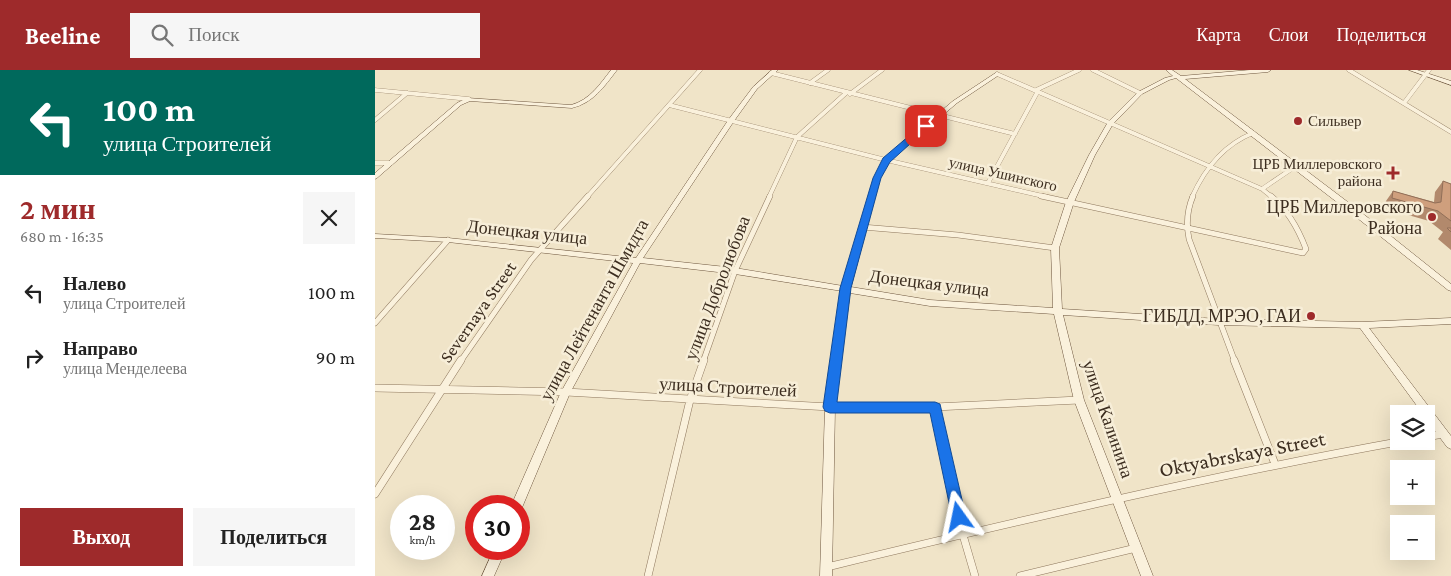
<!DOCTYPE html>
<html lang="ru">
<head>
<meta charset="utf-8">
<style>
  :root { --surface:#fff; --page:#f6f6f6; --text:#222; --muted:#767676; --accent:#9e2a2b }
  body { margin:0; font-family:"Crimson Pro",serif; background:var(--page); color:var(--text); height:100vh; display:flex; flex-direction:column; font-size:19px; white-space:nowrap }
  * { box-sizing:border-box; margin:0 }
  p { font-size:16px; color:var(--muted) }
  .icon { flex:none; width:28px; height:28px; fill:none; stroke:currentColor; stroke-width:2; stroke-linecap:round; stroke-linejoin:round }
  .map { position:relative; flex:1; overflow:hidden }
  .drawer { display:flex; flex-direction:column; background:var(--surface); width:375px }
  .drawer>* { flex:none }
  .banner { background:#00695c; color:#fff; overflow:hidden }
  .fabs { position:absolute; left:1015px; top:335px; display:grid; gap:10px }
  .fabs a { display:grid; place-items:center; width:45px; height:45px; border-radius:0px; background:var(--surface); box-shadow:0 5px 20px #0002; font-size:25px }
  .speed { position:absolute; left:15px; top:425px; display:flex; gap:10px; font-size:25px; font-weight:700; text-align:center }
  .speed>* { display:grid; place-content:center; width:65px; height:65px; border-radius:50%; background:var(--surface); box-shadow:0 5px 20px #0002; line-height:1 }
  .speed small { font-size:12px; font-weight:400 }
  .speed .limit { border:8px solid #d22; background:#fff; color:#111 }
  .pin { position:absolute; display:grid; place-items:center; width:42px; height:42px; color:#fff; margin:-21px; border-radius:10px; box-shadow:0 2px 8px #0006 }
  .me { position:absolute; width:55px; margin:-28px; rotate:348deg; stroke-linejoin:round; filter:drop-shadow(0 0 4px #0008) }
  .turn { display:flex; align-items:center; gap:18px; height:105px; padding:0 20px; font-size:22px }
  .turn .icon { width:65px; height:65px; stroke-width:2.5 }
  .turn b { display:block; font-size:35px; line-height:42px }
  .round { display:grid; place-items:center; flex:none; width:52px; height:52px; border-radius:0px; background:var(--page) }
  .head { display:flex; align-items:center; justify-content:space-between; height:85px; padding:0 20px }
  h1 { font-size:30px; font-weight:600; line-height:38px; color:var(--accent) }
  .primary-button { display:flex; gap:10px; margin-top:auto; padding:10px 20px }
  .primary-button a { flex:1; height:58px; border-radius:0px; background:var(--accent); color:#fff; font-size:20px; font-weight:600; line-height:58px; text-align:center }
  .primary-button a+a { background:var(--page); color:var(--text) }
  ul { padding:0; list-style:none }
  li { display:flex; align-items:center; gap:15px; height:65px; padding:0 20px }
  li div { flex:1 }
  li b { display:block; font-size:19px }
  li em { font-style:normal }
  header { display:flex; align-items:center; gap:30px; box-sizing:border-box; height:70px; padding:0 25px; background:var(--accent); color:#fff }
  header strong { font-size:24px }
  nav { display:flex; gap:28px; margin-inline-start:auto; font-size:18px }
  .search { width:350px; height:45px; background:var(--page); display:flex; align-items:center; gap:12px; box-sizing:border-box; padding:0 18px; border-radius:0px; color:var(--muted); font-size:19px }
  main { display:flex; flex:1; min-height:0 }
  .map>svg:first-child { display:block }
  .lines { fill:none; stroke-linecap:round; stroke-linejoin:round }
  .street-far2-casing { stroke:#8d765c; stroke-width:4.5 }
  .street-far1-casing { stroke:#8d765c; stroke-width:6 }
  .street-casing { stroke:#8d765c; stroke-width:8 }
  .secondary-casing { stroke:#6f573f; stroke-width:1 }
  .street-far2 { stroke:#faf1dc; stroke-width:4 }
  .street-far1 { stroke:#faf1dc; stroke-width:5 }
  .street { stroke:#faf1dc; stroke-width:7 }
  .secondary { fill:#faf1dc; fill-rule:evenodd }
  .wall { fill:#b2896c }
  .building { fill:#cf9f7d; stroke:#916f58 }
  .route { fill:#1a73e8; stroke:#114b97 }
  .poi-dot { fill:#9e2a2b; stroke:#f7eed8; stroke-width:2 }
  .labels { text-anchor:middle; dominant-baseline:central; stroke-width:5; stroke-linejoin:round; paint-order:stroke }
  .far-poi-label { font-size:15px; fill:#3d2e20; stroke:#f7eed8; text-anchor:start }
  .far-street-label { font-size:15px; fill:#3d2e20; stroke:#f7eed8 }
  .poi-label { font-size:18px; fill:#3d2e20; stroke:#f7eed8; text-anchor:end }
  .street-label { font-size:18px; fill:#3d2e20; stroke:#f7eed8 }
  .near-street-label { font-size:21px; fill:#3d2e20; stroke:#f7eed8 }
</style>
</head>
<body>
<header>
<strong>Beeline</strong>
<div class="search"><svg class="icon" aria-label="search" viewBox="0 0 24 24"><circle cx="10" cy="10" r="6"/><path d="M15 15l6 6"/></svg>Поиск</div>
<nav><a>Карта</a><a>Слои</a><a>Поделиться</a></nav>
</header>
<main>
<section class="drawer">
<div class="banner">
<div class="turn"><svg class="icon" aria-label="left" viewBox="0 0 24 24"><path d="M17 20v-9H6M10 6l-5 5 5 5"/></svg><div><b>100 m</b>улица Строителей</div></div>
</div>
<div class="head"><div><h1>2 мин</h1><p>680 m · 16:35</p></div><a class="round"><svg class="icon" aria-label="close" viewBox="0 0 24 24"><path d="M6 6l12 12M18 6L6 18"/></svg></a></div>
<ul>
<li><svg class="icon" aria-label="left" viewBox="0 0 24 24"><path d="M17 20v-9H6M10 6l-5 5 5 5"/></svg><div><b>Налево</b><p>улица Строителей</p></div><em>100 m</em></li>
<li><svg class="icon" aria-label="right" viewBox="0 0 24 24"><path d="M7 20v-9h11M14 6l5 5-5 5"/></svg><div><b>Направо</b><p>улица Менделеева</p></div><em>90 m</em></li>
</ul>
<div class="primary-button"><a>Выход</a><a>Поделиться</a></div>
</section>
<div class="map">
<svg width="1076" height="506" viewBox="0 0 1076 506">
  <rect width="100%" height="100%" fill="#f0e4c8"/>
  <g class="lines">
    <!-- street-far2 casing -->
    <g class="street-far2-casing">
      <path id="street-far2" d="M718 0 765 23
        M974 0 1076 62
        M396 3 640 64
        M622 4 887 119 897 127
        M435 13 453 0
        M0 20 94 29
        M661 20 704 0
        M475 24 507 0
        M1029 33 1054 0
        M294 35 511 90 672 127
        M0 50 32 23
        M0 93H16
        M613 113 663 21
        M887 119 921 96
        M212 127 325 0
        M394 127 422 67 471 23
        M817 127C830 98 848 75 878 63"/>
    </g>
    <!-- street-far1 casing -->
    <g class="street-far1-casing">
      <path id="street-far1" d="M666 126 928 183 931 179C923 158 913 140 896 126
        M818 126C812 140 811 154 814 169L860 292
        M487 157 583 165 680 178
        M0 253 73 170
        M85 292 156 190 213 126
        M328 292 360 201 395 126"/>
    </g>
    <!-- street casing -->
    <g class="street-casing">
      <path id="street" d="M859 290 900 394
        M0 318 191 322 455 337H560L704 330
        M560 337 588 465 600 506
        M1051 367 1068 364
        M0 424 86 290
        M452 497C643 451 834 406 1028 371
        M273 506 315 330 329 290
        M645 506 761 478"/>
    </g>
    <!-- secondary casing -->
    <g class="secondary-casing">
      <path id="secondary" d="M236 0H242C229 17 218 33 197 38L95 31 86 35 2 108 0 109V103L82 33 92 28 196 35C215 30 225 14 236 0Z
        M397 0H403L382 19 359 51 268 188 360 198 468 216 499 108 509 89 578 31 622 2 624 3V5L582 33 514 91 505 108 476 217 555 230 678 238 676 178 691 132 714 85 733 52 763 22 790 8 798 6 791 0H797L806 6 875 0H896L893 2 810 9 982 139 1076 214V221L1073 220 976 143 801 8 794 10 767 24 738 54 720 85 699 132 684 178 687 239 844 249 987 252 1076 248V254L994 258 1076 366V379L1072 377 1051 349V344H1048L985 258 844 255 688 245 709 330 778 506H766L699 330 679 244 555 236 475 223 460 337 457 506H445L450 337 467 221 360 204 265 193 195 323 146 440 144 441V436H136L186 322 258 193 73 172 0 168V164L73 168 261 188 354 49 378 17Z
        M1034 0H1042L1076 11V15Z
        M119 479H131L119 506H107Z"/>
    </g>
    <!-- street-far2 -->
    <use href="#street-far2" class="street-far2"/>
    <!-- street-far1 -->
    <use href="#street-far1" class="street-far1"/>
    <!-- street -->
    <use href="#street" class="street"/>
    <!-- secondary -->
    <use href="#secondary" class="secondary"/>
  </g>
  <!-- wall -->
  <path class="wall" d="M1068 111 1076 114V180L1063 169 1068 162 1054 151 1009 138 1011 131 1018 121 1059 132 1060 122Z"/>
  <!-- building -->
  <path class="building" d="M1068 111 1076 114V151L1063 141 1017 128 1018 121 1060 133 1066 132Z
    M1072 158H1076V162Z"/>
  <!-- route -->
  <path class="route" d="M548 54 555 56 515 92 506 108 476 218 462 332H560L565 334 591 447 589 452 584 454 579 452 577 447 555 343H455L450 341 448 337 465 218 498 108 508 88Z"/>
  <!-- markers -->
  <g class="poi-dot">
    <circle cx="923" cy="51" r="5"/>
    <path d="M1015.5 95.5h5v5h5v5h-5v5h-5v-5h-5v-5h5z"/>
    <circle cx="1057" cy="147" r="5"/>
    <circle cx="936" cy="246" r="5"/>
  </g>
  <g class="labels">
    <!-- far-poi labels -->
    <g class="far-poi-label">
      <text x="933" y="51">Сильвер</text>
      <text x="1007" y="94" text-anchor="end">ЦРБ Миллеровского<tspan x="1007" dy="17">района</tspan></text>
    </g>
    <!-- far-street labels -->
    <g class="far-street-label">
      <text transform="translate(628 104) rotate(13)">улица Ушинского</text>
    </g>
    <!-- poi labels -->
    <g class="poi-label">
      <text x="1047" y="137">ЦРБ Миллеровского<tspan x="1047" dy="21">Района</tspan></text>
      <text x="926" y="246">ГИБДД, МРЭО, ГАИ</text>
    </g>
    <!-- street labels -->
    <g class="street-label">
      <text transform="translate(152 162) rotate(6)">Донецкая улица</text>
      <text transform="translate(554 213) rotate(7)">Донецкая улица</text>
      <text transform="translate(342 218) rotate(-69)">улица Добролюбова</text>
      <text transform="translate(219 240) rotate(-61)">улица Лейтенанта Шмидта</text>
      <text transform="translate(103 242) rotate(-55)">Severnaya Street</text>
      <text transform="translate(353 317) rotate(3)">улица Строителей</text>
      <text transform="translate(733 349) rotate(71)">улица Калинина</text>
    </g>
    <!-- near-street labels -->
    <g class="near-street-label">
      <text transform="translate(867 384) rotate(-11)">Oktyabrskaya Street</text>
    </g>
  </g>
</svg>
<div class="fabs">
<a><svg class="icon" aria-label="layers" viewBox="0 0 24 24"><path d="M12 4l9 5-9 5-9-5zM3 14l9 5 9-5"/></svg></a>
<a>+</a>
<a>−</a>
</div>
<div class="speed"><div>28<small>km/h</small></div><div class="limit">30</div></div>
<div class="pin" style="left:551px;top:56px;background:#d93025"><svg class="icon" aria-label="arrive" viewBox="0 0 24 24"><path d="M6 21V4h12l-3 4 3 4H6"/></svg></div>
<svg class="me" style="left:584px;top:447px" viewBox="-20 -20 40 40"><path d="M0-17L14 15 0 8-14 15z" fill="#1a73e8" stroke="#fff" stroke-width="4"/></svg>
</div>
</main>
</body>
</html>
